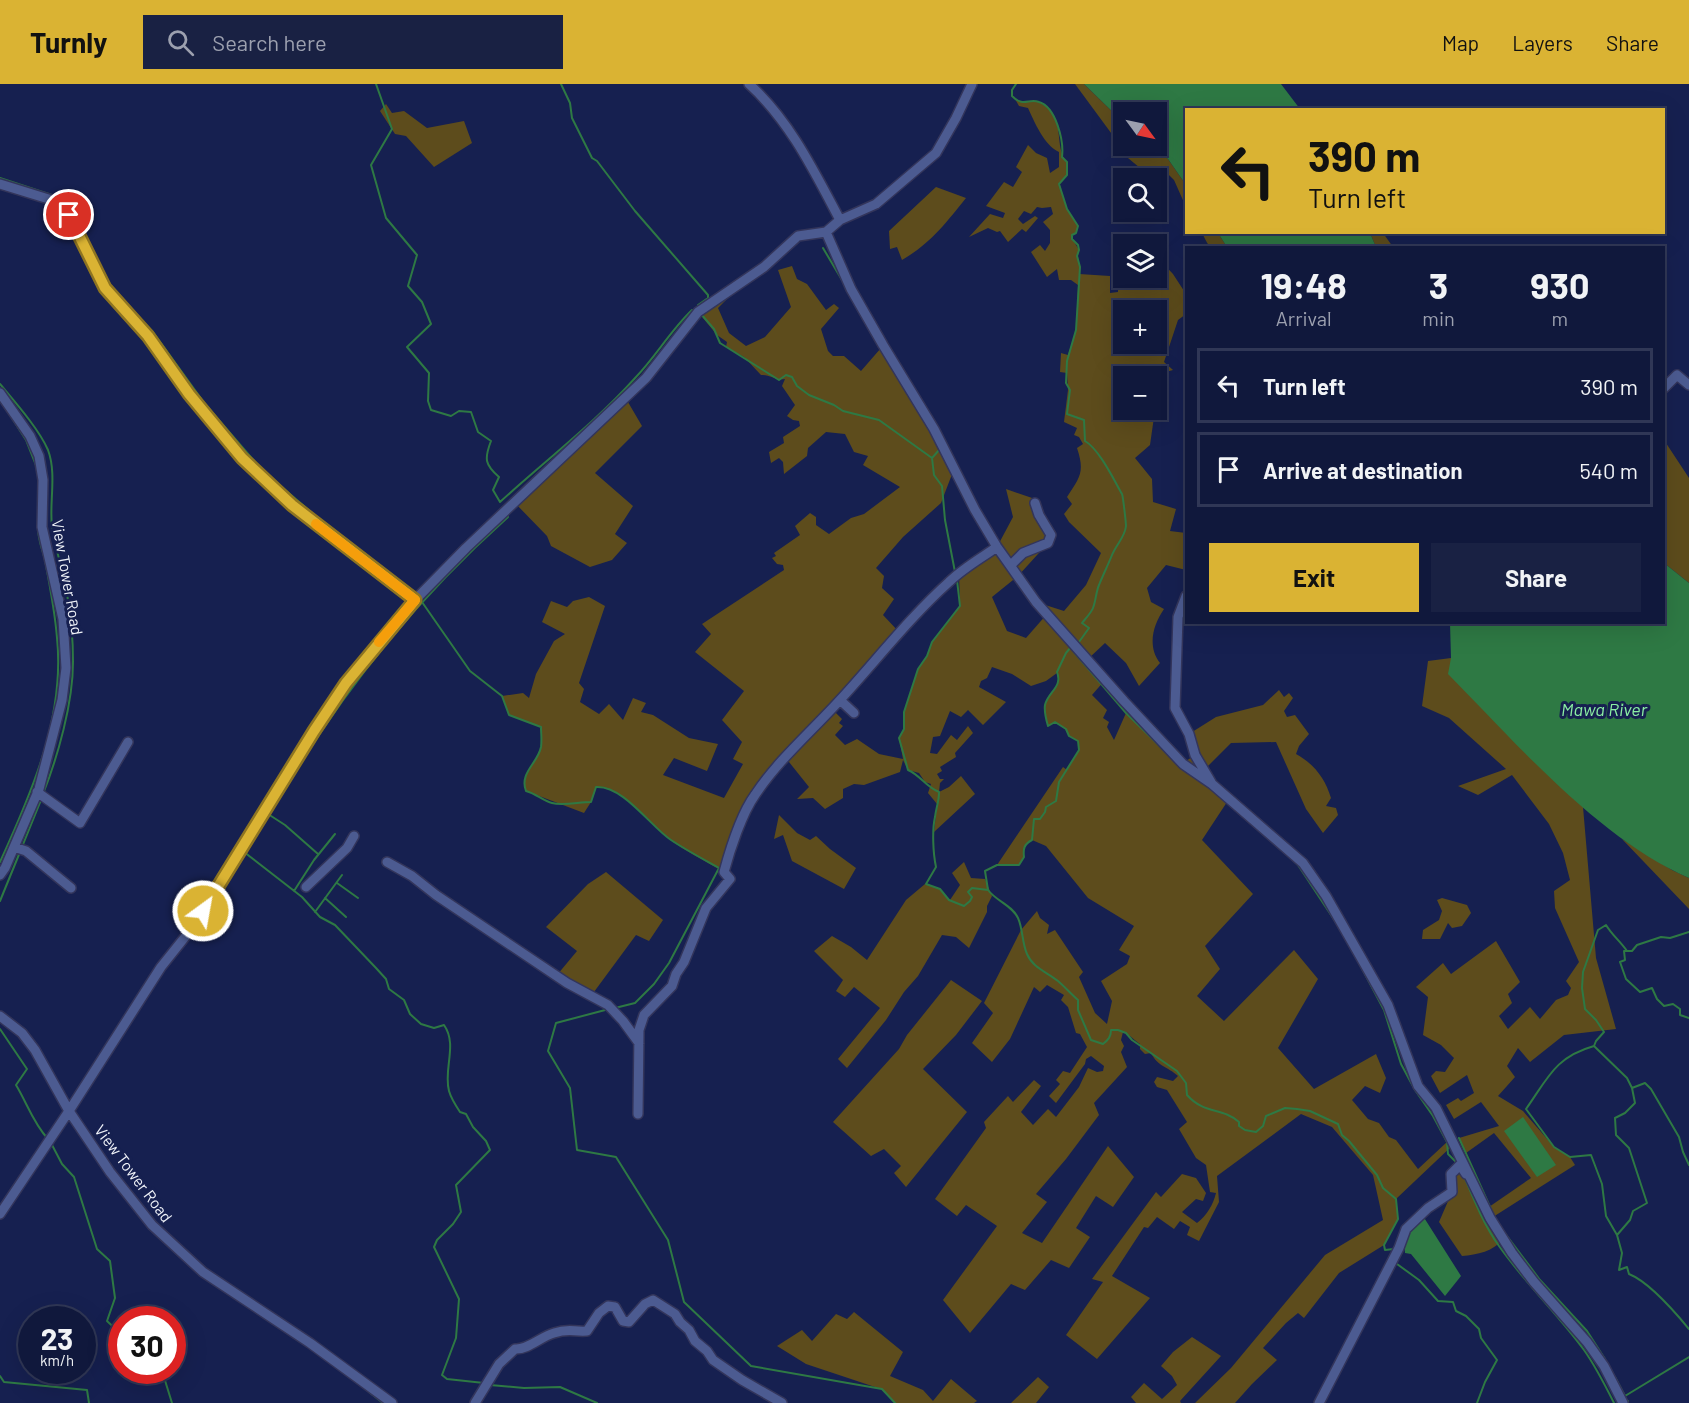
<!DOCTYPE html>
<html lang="en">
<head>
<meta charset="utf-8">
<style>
  :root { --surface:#10183c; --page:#192143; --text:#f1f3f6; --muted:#9ca0af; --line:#303756; --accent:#dab333 }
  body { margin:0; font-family:Barlow,sans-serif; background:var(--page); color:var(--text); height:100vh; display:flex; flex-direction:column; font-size:22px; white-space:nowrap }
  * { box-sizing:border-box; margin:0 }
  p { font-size:20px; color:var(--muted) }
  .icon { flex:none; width:33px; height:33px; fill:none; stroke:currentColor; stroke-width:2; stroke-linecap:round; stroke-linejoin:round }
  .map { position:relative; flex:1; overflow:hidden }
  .panel { position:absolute; left:1185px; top:162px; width:480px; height:378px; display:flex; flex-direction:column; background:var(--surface); border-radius:0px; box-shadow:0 6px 24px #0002,0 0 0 2px var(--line) }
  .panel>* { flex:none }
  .banner { position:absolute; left:1185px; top:24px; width:480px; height:126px; border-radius:0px; box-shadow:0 6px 24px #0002,0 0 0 2px var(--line); background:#dab333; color:#111; overflow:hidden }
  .needle { width:39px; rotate:123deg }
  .controls { position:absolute; left:1113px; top:18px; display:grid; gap:12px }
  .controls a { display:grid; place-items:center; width:54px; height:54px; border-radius:0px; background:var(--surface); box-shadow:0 6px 24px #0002,0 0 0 2px var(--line); font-size:30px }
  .speed { position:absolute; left:18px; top:1222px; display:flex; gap:12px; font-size:30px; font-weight:700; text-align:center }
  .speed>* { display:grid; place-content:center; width:78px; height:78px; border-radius:50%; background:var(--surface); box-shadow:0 6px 24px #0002,0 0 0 2px var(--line); line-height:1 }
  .speed small { font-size:15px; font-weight:400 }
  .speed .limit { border:9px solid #d22; background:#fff; color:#111 }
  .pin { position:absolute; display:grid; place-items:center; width:51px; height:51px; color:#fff; margin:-26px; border:3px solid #fff; border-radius:50%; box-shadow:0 2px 6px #0007 }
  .me { position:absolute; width:66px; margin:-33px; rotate:32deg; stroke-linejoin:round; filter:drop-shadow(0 0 4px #0008) }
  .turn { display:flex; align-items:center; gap:21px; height:126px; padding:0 24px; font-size:27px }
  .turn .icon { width:78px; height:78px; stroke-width:2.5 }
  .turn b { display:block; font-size:42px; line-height:51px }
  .eta { display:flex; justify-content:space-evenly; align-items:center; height:102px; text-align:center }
  .eta b { font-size:36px; font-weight:700; line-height:42px }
  .action { display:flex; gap:12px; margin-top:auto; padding:12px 24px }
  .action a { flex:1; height:69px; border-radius:0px; background:var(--accent); color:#111; font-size:24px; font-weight:700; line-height:69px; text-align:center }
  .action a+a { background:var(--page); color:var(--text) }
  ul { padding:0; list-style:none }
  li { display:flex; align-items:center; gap:18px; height:75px; margin:0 12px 9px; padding:0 12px; border:3px solid var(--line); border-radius:0px }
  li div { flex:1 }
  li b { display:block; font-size:22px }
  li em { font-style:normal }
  header { display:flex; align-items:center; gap:36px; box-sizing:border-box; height:84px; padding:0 30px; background:var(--accent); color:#111 }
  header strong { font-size:28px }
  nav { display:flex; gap:33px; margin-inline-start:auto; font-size:21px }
  .search { width:420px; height:54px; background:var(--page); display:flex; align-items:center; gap:15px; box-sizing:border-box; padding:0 21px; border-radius:0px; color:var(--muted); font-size:22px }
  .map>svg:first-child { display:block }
  .green { fill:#5d4c1c; fill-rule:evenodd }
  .water { fill:#2e7944 }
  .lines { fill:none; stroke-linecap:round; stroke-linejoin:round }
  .stream { stroke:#2e7944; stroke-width:2 }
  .minor-casing { stroke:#33355b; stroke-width:12 }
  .minor { stroke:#4c5b91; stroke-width:9 }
  .route-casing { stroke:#8e7421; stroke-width:15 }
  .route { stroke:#dab333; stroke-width:10 }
  .slow { stroke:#f59e0b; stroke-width:10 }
  .labels { text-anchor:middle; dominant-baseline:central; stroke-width:6; stroke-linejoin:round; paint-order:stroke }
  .street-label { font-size:16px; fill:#f0f3f9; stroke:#162050 }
  .water-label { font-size:18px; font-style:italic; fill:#8befa3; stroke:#162050 }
</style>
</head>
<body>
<header>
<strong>Turnly</strong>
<div class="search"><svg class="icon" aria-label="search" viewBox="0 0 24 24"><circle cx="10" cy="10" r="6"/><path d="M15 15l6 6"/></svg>Search here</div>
<nav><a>Map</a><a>Layers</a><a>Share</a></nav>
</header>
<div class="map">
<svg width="1689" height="1319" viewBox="0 0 1689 1319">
  <rect width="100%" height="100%" fill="#162050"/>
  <!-- green -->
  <path class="green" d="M1075 0H1084L1123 38V53L1121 51 1114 53Z
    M1015 15C1026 21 1033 14 1042 20 1067 34 1053 63 1067 78V91L1059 100 1067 125 1078 142 1076 149 1072 151V154L1079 166C1076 174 1081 181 1079 190L1110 192V209L1118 208 1119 168H1123L1124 194H1156L1157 173 1173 190 1186 210V230L1178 236 1164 278 1173 286 1151 292H1124V326H1155L1150 361 1135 374 1152 395 1153 418 1176 425 1170 447 1186 449V486L1166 481 1147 504 1151 518 1164 525C1153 541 1147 562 1160 579L1139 602 1126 579 1105 559 1088 575 1105 596 1092 611 1107 626 1103 634 1109 638 1107 643 1114 656 1126 629 1124 617 1183 679 1195 671 1189 650 1216 633 1263 621 1279 606 1284 613 1289 609 1293 614 1284 627 1287 633 1295 631 1309 650 1299 662 1296 670C1314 680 1325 694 1331 714L1326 722 1336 724 1338 731 1323 749 1306 725 1276 658 1231 659 1208 682 1217 704 1229 715 1202 756 1253 810 1205 862 1220 885 1197 912 1224 937 1294 866 1318 895 1278 964 1314 1005 1376 970 1386 994 1380 1009 1365 1002 1352 1016 1368 1035 1379 1039 1389 1053 1396 1056 1418 1085 1447 1058 1454 1060 1396 1115 1398 1135 1384 1161 1339 1189 1304 1234 1298 1229 1286 1239 1263 1264 1277 1276 1252 1300 1235 1319H1195L1231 1284 1325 1171 1383 1136 1373 1091 1332 1043 1301 1030 1217 1092 1219 1118 1199 1157 1187 1151 1190 1143 1180 1137 1174 1145 1157 1133 1148 1144 1144 1143 1112 1192 1150 1214 1097 1275 1066 1251 1103 1198 1092 1195 1156 1108 1161 1113 1182 1090 1196 1094 1206 1109 1203 1117 1196 1115 1182 1128 1197 1139C1207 1131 1213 1121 1216 1109L1210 1108 1206 1081 1196 1074 1179 1045 1187 1038 1167 1006 1157 1003 1154 998 1157 993 1173 997 1178 992C1167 982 1158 983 1151 969L1145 970 1140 965V960C1134 956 1129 950 1123 948L1121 956 1124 962 1121 968 1127 983 1094 1019 1099 1031 1066 1075 1036 1110 1047 1118 1022 1149 1042 1159 1108 1062 1134 1093 1113 1123 1096 1112 1076 1144 1090 1153 1069 1184 1051 1176 1025 1206 1011 1200 970 1249 943 1216 997 1142 966 1121 957 1132 935 1115 986 1044 984 1038 1008 1012 1013 1018 1034 996 1041 1002 1021 1028 1033 1041 1048 1025 1056 1033 1079 1003 1088 984 1097 988 1103 987 1104 982 1091 972 1086 975 1085 980 1056 1019 1049 1012 1060 1000 1056 996 1063 987 1070 989 1087 963 1080 950 1076 949 1068 923 1061 916 1064 911 1047 901 1040 908 1034 903 1010 955 992 978 972 959 993 929 984 919 1021 846 1037 827 1040 834 1049 841 1047 850 1055 846 1083 888 1079 893 1095 929 1107 940 1112 917 1101 897 1127 880 1130 872 1119 866 1134 842 1088 814 1046 762 1032 756C1024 760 1023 765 1024 773L1019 781H997L1063 683 1067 686 1079 666 1078 657 1069 652 1065 645 1055 638 1048 642C1046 635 1044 628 1045 621 1048 608 1062 604 1057 589L1046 597 1031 602 1012 590 992 583 987 594 981 597 979 603 1006 618 983 641 968 626 961 633 950 627 940 652 933 653 930 669 937 670 951 651 957 656 968 642 973 649 955 669 956 673 940 683 942 687 937 690 940 695H944L940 699 939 708 949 703 961 692 975 710 934 748 937 720 928 709 931 700 925 698 919 689 908 686 903 676 900 688 864 701 854 700 843 705V714L825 725 813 714 797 715 809 703 785 673 755 711 724 788C706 777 684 767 668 754 650 740 620 701 596 703L591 718 584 729 526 707C519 689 538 679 541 662 542 656 541 649 541 643L509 631 502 612 523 609 529 614 536 590 554 557 565 550 542 538 551 517 567 523 573 517 589 513 605 522 579 599 584 605 580 618 599 630 609 620 623 636 633 614 646 619 641 628 653 631 689 654 718 660 707 687 674 674 663 691 724 714 743 680 733 675 742 658 722 636 744 607 695 568 711 550 702 540 784 486 783 481 777 480 772 474 776 472 774 469 800 451 795 442 810 429 816 433V441L829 450 851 434 864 430 900 403 863 381 868 372 854 368 845 350 826 348 808 364 807 372 784 390 783 378 779 374 771 379 769 368 784 359 783 353 800 342 799 337 793 336 787 332 795 321 782 302 785 295C776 297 770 290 761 291L744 273 726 263 727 258 717 251 698 228 746 196 718 224 729 249 746 262 765 253 791 223 778 186 792 182 797 195 807 200 826 226 834 220 839 224 821 245 828 267 833 272H844L861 287 881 264 954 385 941 419 903 453 876 484 884 492 882 504 894 515 883 531 900 549 832 625 842 635 839 639 843 642 835 651 845 661 857 655 879 670 903 675 899 654 904 645V628L918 585 927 572 932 558 960 522 959 490 997 463 1013 433 1006 405 1038 416 1048 459 1018 492 992 513 1007 547 1026 554 1047 530 1036 518 1064 527 1086 501 1101 469 1069 438 1064 430 1072 420 1067 413C1080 393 1085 388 1077 364L1083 360 1079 353 1074 351 1077 344 1064 338 1068 306 1067 289 1060 288 1061 269 1068 271 1076 246 1078 201 1071 196H1059L1057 185 1047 193 1031 168 1040 161 1045 167 1050 159V146L1043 138 1053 130 1051 123 1042 124 1037 123 1031 130 1024 127 1018 135 1023 140 1035 132 1038 134 1026 148 1022 145 1008 158 1000 147 997 148 988 144 969 153 990 130 1003 134 1005 129 986 122 1004 98 1013 103 1022 88 1016 83 1028 61 1036 69 1047 74 1050 89 1059 83V68C1044 61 1035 39 1028 24L1019 22ZM1124 226H1156V260H1124Z
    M386 20 392 29 404 27 427 44 464 37 472 59 434 83 406 52 395 50 380 27Z
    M1134 62H1152L1168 75 1186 101V123L1174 96 1168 90 1157 99 1156 94H1152L1128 74 1135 63Z
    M936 103 966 114C945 140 931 159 902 176L897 163 890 165 889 147Z
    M1202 149H1218L1227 163C1207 164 1210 164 1202 149Z
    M1370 149H1383L1393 163H1376Z
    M625 313 642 342 595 389 633 422 615 450 627 459 612 476 590 483 551 462 547 452 514 418Z
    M1664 356 1689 394V499L1664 479Z
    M1451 574 1512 654 1583 723 1596 874 1616 945 1564 951 1530 978 1518 964 1507 982 1515 993 1498 1012 1523 1027 1554 1063 1570 1073 1575 1081 1493 1133 1503 1155C1494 1167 1477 1171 1462 1172L1439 1138 1452 1108 1451 1090 1460 1081 1486 1125 1531 1094 1494 1049 1466 1069 1459 1054 1499 1042 1481 1018 1454 1035 1446 1021 1458 1014 1461 1017 1474 1009 1467 991 1440 1009 1431 992 1436 987 1445 988 1454 974 1441 961 1423 951 1428 913 1416 903 1443 879 1451 890 1496 857 1520 898 1508 910 1512 919 1499 932 1508 945 1530 923 1540 935 1556 916 1568 911 1571 904 1566 897 1579 878 1555 824 1554 807 1570 796 1563 769 1549 740 1512 691 1478 711 1458 702 1506 685 1449 634 1422 622 1428 577Z
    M779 731 797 749 810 756 816 752 830 765 856 784 844 805 792 777 783 751 774 755Z
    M1622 755 1672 786 1689 794V825Z
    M964 778 971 794 985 795 992 812 987 822V828L969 864 956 853 942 851 918 892 904 908 886 936 847 984 838 975 880 924 854 903 845 913 836 907 843 896 814 867 832 852 851 863 867 876 906 816 925 800 940 805 950 816 960 801 952 789Z
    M606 788 663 836 649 857 636 851 591 912 557 891 577 867 546 843 588 800Z
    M1442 814 1467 821 1471 829 1462 842 1452 844 1448 839 1440 855H1422L1423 846 1439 836 1442 827 1437 816Z
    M951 896 982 917 956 951 923 985 967 1028 906 1103 894 1089 901 1082 884 1065 871 1072 833 1038 899 965 907 951Z
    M854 1228 903 1268 890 1292 923 1306 933 1317 951 1295 977 1317 974 1319H895L881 1305 806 1280 777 1262 802 1246 812 1257 836 1230 847 1235Z
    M1192 1253 1221 1272 1180 1317 1181 1319H1136L1131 1313 1144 1299 1162 1315 1177 1301 1172 1292 1161 1282 1173 1268Z
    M1038 1293 1049 1303 1036 1319H1011Z"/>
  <!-- water -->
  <path class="water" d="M1084 0H1281L1300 25 1186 26V101L1168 75 1152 62H1156V28H1124L1123 38Z
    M1218 149H1370L1376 163H1227Z
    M1664 479 1689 499V794C1599 755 1517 660 1448 590L1451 574 1450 539 1664 538Z
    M1523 1033 1556 1081 1537 1093 1504 1047Z
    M1423 1132 1461 1192 1445 1212 1411 1170 1405 1169 1404 1155Z"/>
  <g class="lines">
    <!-- stream -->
    <path class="stream" d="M376 0 392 45 371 81 386 134 417 171 408 202 422 218 431 240 407 263 429 289 428 317 431 326 451 332 459 327 471 328 478 348 491 357C484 375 485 381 499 393L493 406 500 418C545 377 595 339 636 293 656 272 671 246 692 226H695
      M561 0 570 19 572 34 592 74 597 77 635 127 708 211V214L698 221
      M1016 0 1012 6V12C1024 24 1028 14 1039 18 1056 23 1064 57 1062 73L1067 78V91L1059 100 1067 125 1078 142 1076 149 1072 151V155L1078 161 1079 166 1077 172 1080 183 1076 246 1067 277 1066 299 1070 306 1067 330 1084 336 1085 357C1099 365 1114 396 1122 410 1123 412 1126 439 1126 442 1125 453 1116 461 1112 471 1108 481 1103 491 1099 501 1096 508 1096 516 1093 524 1091 529 1086 534 1082 539L1089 544 1079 558
      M0 94 61 114 68 124
      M61 129 106 210
      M75 133 94 170
      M823 164 842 196
      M134 229 153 248 205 320 263 387 345 457
      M701 230 714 245 720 259 779 296 786 291 792 293 797 302 809 311 834 321 843 327 879 336 932 374 934 391 942 402 945 436 955 488
      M143 253 178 302
      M0 300C15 318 39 345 48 366 57 390 49 419 52 443 55 466 64 487 67 510 71 532 73 555 73 578 73 619 58 672 43 710
      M189 316 245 385 317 448 406 516
      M10 331 26 356 37 384
      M932 374 940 365
      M957 496 960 522 932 558 927 572 918 585 904 628V645L899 654 908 686C920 691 926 703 939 708 939 718 936 724 935 733 932 746 933 769 936 783L926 800 940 805 949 816 964 822 970 817 972 813 968 808 972 804 988 806C996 817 1012 821 1018 834 1023 845 1022 859 1027 870 1033 884 1047 888 1058 897 1065 903 1071 910 1078 916V926L1091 956 1103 960C1108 956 1111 953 1111 946H1118L1126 949 1132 956 1177 987 1186 999 1187 1011C1205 1031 1222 1023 1239 1038V1042L1245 1046 1256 1048 1263 1042 1266 1032 1285 1024 1297 1025 1310 1027 1338 1040 1342 1051 1349 1057 1377 1091 1383 1104 1396 1115 1398 1135 1384 1161 1385 1166 1394 1165
      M422 518 470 587 502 612 509 631 541 643C541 649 542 656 541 663 538 679 519 689 526 707 537 710 543 717 552 719 563 722 579 718 591 718L596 703C623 701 651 743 671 756 686 766 703 775 719 784L669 879 654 900 635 919 615 924
      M1074 568 1126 629 1172 674
      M289 698C350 597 420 512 508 433L507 431
      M272 724 285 704
      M268 730 285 741 318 770
      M22 763 41 716
      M245 767 244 768 302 813 320 833 335 841 376 884 386 895 389 905 404 916 410 930 421 940 434 944 444 941C458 961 443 985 449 1007 451 1014 456 1022 460 1028L466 1030 473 1043 486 1057 490 1066 456 1101 461 1128 453 1140 437 1156 434 1163 459 1215 456 1254 442 1291 447 1295 484 1299
      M1293 776 1298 781 1337 840
      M0 778C32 708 65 633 57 554 55 528 50 502 45 476 42 464 37 453 38 441
      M337 799 358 814
      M988 806 985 787 997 781H1019L1024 773C1023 765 1024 760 1032 756L1034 735H1040L1045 728 1046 723 1056 717 1059 698 1079 666 1078 657 1069 652 1066 645 1055 638 1048 642C1046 635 1044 627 1045 621 1048 608 1063 603 1057 588L1066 569 1071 563
      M294 807 314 776 335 750
      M325 814 346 833
      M0 817 20 768
      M315 828 342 791
      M1689 848 1670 854 1661 853 1637 861 1632 867H1627C1620 857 1612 851 1606 841L1598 846 1583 888 1582 904 1585 925 1596 936 1604 948 1596 957 1594 962 1627 994 1632 1004 1635 1019 1625 1029 1615 1034 1616 1051 1629 1064 1647 1119 1633 1127 1630 1136 1617 1151 1622 1169 1619 1186 1627 1183 1629 1190C1649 1198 1675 1228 1689 1245
      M1627 867H1624L1625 876 1620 878 1626 895 1640 908 1652 904 1657 915 1664 922 1673 920 1680 925V931L1689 934
      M1358 877 1384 926 1401 980 1415 1006 1433 1032 1447 1058 1448 1070 1457 1079
      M609 925 556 939 548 967 570 1004 577 1066 616 1073 668 1156 684 1218 751 1282 882 1305 895 1319
      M0 945 27 985 16 1001C27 1019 33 1039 48 1055
      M1594 962C1555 973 1548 994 1526 1025L1554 1063 1570 1073 1591 1071 1602 1100 1606 1132 1617 1151
      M1632 1004 1645 999 1651 1005 1679 1053 1683 1068 1689 1081
      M1459 1054 1491 1125
      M51 1059 62 1080 74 1093 97 1165 110 1177 115 1214 107 1237 122 1251
      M1464 1092C1474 1116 1484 1141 1499 1162 1525 1199 1558 1230 1584 1266 1596 1283 1605 1301 1614 1319
      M1504 1148 1540 1196 1587 1247 1605 1275
      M1397 1180 1419 1196 1438 1217 1453 1218 1456 1227 1466 1232 1479 1245 1481 1254 1497 1276 1485 1298 1477 1319
      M160 1287 163 1290 172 1319
      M0 1292 4 1298 87 1306 89 1319
      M1615 1293 1625 1312 1689 1273
      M490 1301 524 1304 560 1303 597 1319
      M369 1308 383 1319
      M1628 1317V1319"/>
    <!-- minor casing -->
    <g class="minor-casing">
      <path id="minor" d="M749 0C790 37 814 87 840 136
        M0 100 55 117 69 131 106 204 148 252 189 310 242 374 292 421 415 516
        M826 148 851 205 883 261 934 345 975 426 997 463 1036 518 1124 617 1183 680 1212 700 1303 779 1326 812 1388 921 1418 1002 1436 1024 1490 1134 1512 1169 1534 1198 1587 1258 1604 1282 1623 1319
        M1664 304 1677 291 1689 301
        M0 309 30 352 39 372 43 396 42 443 63 535 66 584 62 616 39 705 5 784 0 791
        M1011 481 1023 469 1048 459 1051 451 1039 431 1035 419
        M1186 512 1178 533 1175 624 1189 650 1195 671 1211 698
        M840 616 854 629
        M37 708 80 739 128 658
        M14 763 26 767 71 804
        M387 778 412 792 436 811 567 899 608 921 623 937 639 959
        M306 803 347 764 354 752
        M0 932 22 949 35 966 69 1027 110 1088 152 1141 203 1188 310 1259 392 1319
        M638 1030 639 946 644 931 672 902 676 890 684 878 706 824 730 795 724 788C730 766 742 729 755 711 779 675 811 648 840 616 876 577 909 534 949 498 963 484 981 474 997 463
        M0 1130 69 1027 161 883 193 843 314 647 346 599 379 558 415 516 466 464 646 294 698 228 764 183 798 152 826 148 840 136 876 120 936 69 956 34 972 0
        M475 1319 499 1280 515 1265C528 1266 540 1253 554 1249 569 1244 573 1248 587 1247L599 1229 608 1222 615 1223 623 1237 629 1238 645 1220 653 1216 675 1230 680 1238 689 1246 695 1257 707 1267 713 1276 742 1296 782 1319
        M1319 1319 1399 1164 1406 1145 1428 1124 1452 1108 1451 1090 1460 1081 1466 1090"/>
    </g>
    <!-- minor -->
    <use href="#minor" class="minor"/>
  </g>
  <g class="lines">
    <!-- route casing -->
    <g class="route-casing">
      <path id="route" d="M69 131 105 204 148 252 189 310 242 374 292 421 415 516 346 599 314 647 203 827"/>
    </g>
    <!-- route -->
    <use href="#route" class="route"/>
    <!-- slow -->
    <path class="slow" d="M316 440 415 516 379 558"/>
  </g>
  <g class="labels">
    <!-- street labels -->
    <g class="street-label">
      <text transform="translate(68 493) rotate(80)">View Tower Road</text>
      <text transform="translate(134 1089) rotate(53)">View Tower Road</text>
    </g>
    <!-- water labels -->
    <g class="water-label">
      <text x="1604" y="625">Mawa River</text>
    </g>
  </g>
</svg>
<div class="controls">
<a><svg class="needle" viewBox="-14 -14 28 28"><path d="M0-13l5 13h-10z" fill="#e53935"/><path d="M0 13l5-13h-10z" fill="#9ca0af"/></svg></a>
<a><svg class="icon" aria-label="search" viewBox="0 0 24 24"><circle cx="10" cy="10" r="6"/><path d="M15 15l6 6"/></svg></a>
<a><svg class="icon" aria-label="layers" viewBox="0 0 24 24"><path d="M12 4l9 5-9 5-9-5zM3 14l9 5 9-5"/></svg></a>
<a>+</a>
<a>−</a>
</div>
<div class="speed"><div>23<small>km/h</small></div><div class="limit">30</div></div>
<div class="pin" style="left:69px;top:131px;background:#d93025"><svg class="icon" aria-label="arrive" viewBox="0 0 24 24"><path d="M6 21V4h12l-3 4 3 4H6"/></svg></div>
<svg class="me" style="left:203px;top:827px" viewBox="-20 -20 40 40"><circle r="17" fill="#dab333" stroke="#fff" stroke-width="3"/><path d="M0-11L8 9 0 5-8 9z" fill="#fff"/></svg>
<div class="banner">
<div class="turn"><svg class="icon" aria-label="left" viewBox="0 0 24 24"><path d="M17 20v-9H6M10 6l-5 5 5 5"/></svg><div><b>390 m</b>Turn left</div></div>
</div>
<section class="panel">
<div class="eta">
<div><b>19:48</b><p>Arrival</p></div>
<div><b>3</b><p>min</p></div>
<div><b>930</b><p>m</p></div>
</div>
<ul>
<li><svg class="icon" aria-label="left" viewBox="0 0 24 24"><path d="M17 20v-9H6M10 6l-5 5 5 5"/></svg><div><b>Turn left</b></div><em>390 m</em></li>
<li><svg class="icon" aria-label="arrive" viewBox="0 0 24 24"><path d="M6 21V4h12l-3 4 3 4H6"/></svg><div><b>Arrive at destination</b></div><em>540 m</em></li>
</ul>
<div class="action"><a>Exit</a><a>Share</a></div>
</section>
</div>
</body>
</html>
